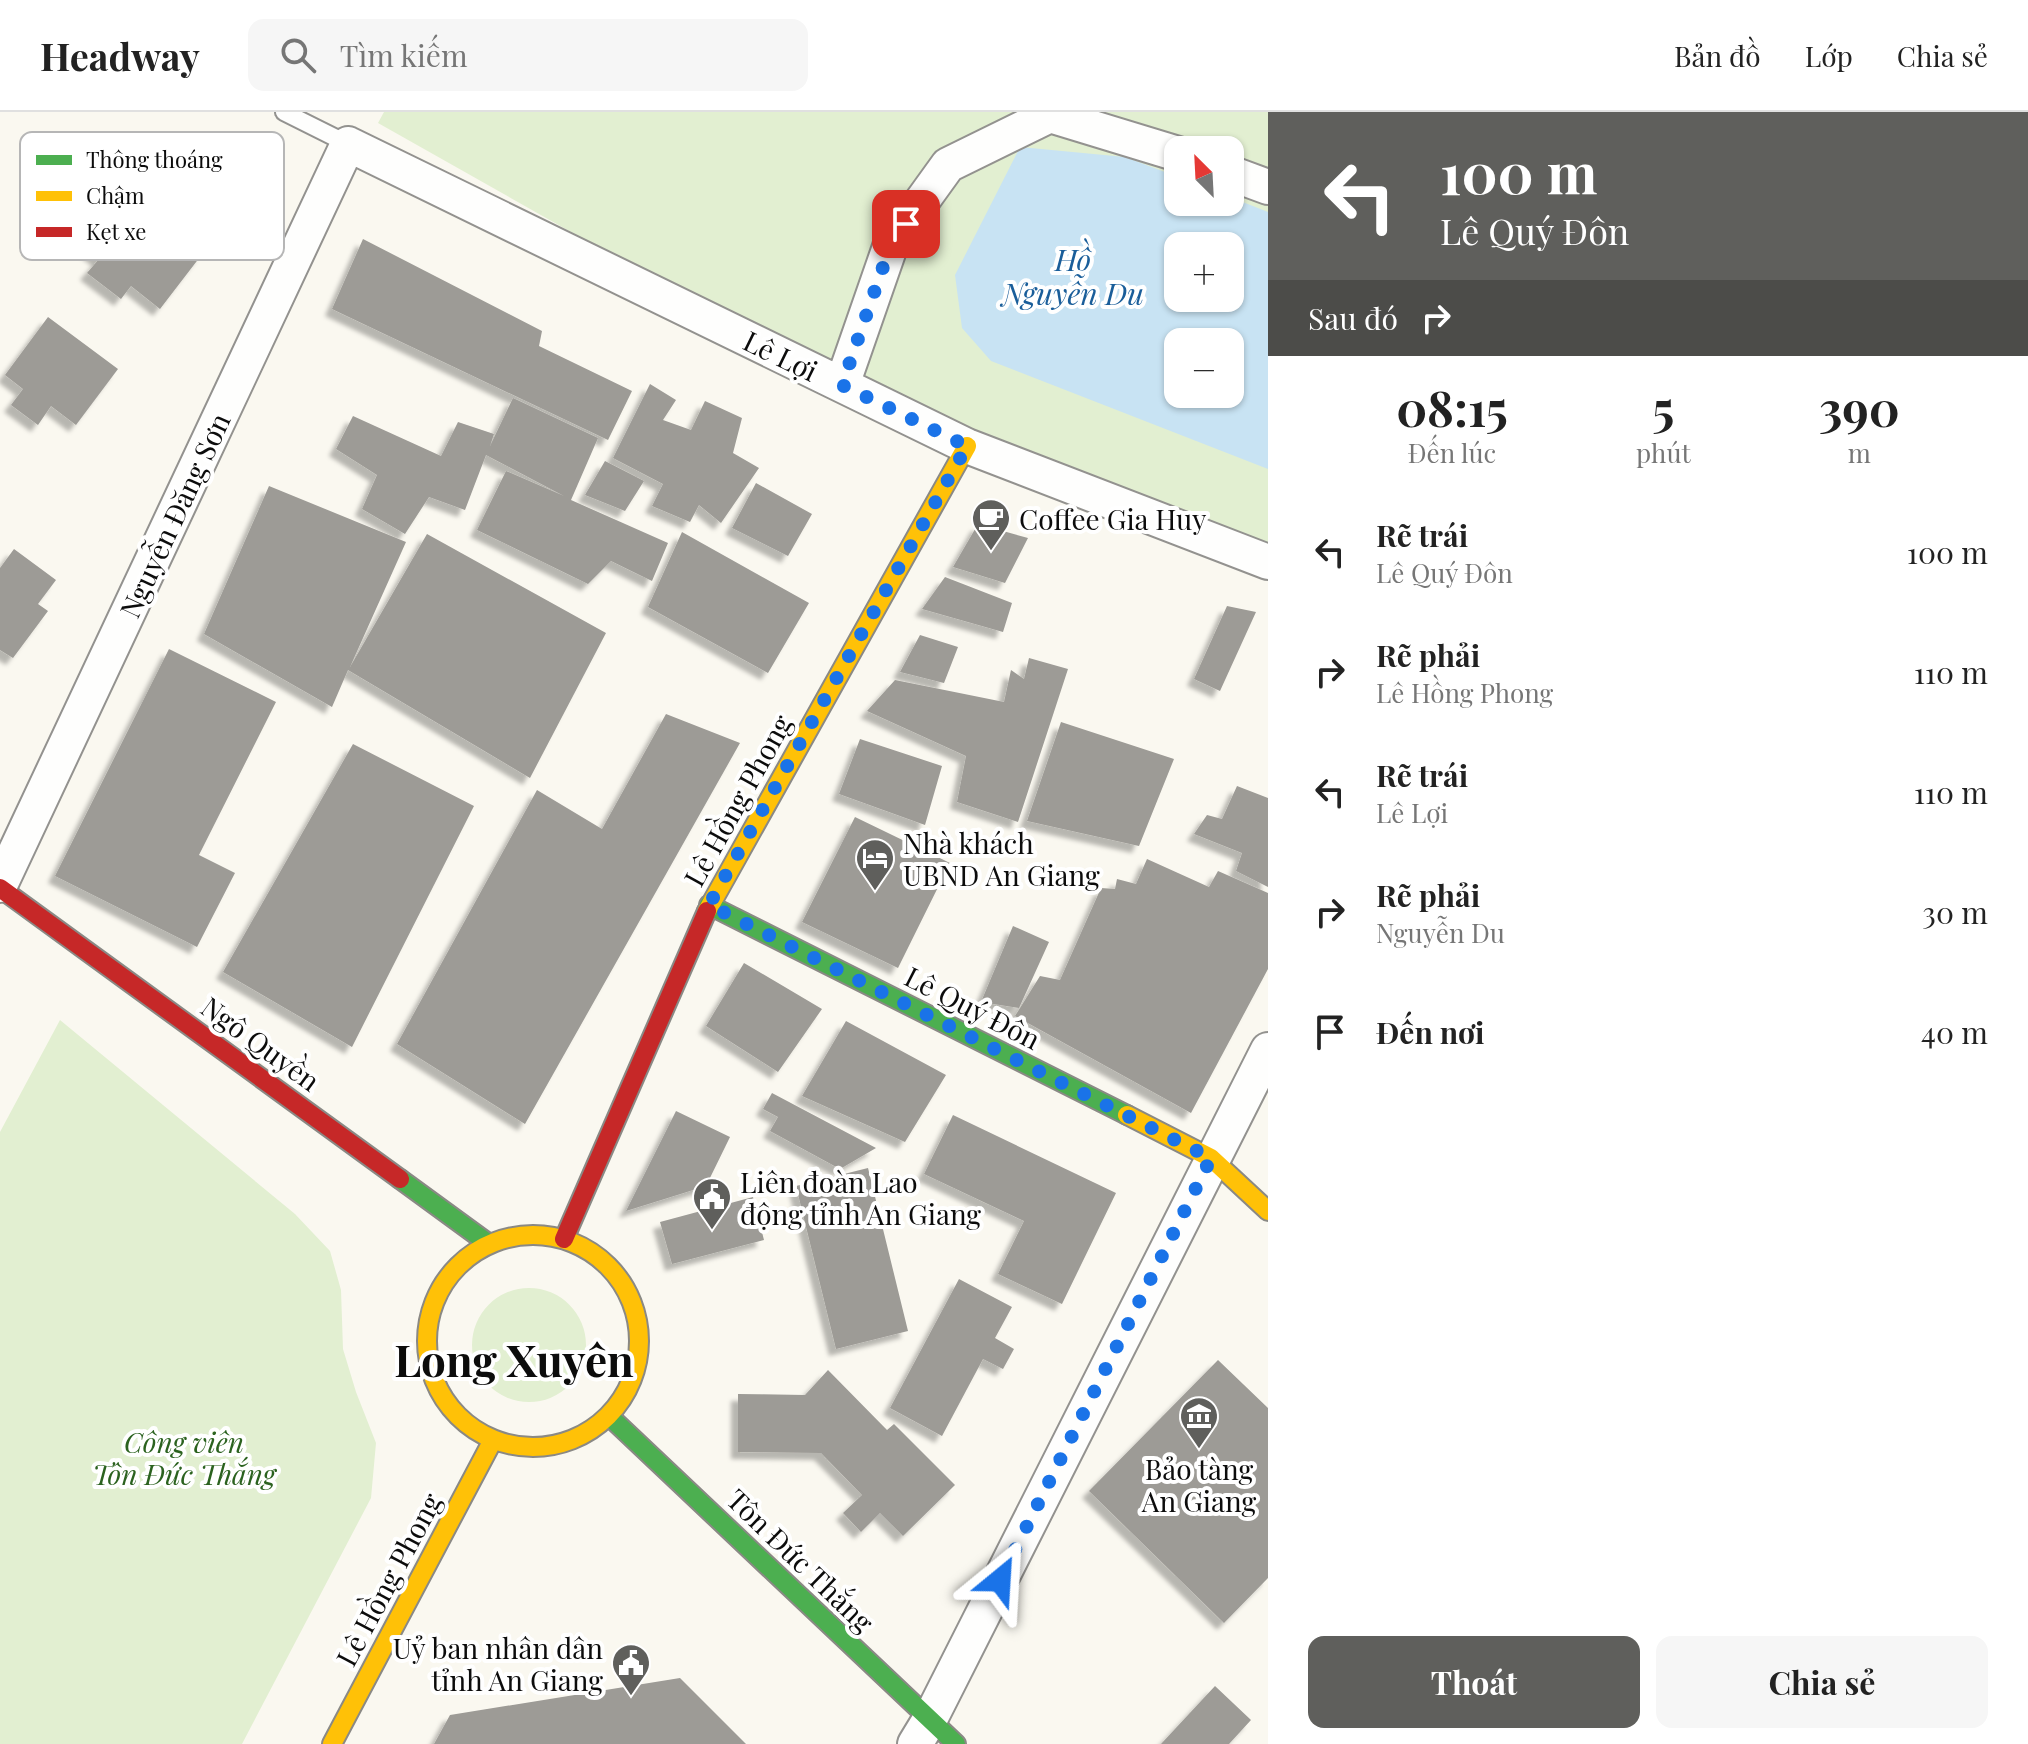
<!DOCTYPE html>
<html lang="vi">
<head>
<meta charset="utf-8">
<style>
  :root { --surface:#fff; --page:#f6f6f6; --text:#222; --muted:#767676; --line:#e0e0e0; --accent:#5f5f5c }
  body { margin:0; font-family:"Playfair Display",serif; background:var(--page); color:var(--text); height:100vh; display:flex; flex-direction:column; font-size:30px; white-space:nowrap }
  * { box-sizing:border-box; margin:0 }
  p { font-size:26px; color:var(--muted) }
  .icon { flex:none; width:44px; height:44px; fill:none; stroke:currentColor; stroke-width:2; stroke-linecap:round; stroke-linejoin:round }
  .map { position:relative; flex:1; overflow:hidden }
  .details { display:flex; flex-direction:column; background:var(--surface); width:760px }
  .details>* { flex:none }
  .top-card { background:#5f5f5c; color:#fff; overflow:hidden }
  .needle { width:52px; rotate:336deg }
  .controls { position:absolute; left:1164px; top:24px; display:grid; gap:16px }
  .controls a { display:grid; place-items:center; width:80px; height:80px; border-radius:16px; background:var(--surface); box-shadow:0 2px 6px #0004; font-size:40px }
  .pin { position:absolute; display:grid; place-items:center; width:68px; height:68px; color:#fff; margin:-34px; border-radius:16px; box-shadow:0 4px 12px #0006 }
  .me { position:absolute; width:88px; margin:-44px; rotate:27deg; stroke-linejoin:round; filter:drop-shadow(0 0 6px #0008) }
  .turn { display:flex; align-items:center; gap:28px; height:168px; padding:0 40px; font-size:36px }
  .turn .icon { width:104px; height:104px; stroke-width:2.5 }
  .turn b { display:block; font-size:56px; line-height:68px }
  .then { display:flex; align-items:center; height:76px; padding:0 40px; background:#0003; gap:16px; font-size:30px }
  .eta { display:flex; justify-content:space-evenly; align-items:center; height:136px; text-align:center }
  .eta b { font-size:48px; font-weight:700; line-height:56px }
  .cta { display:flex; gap:16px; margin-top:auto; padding:16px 40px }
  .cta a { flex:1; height:92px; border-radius:16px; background:var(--accent); color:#fff; font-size:32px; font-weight:700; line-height:92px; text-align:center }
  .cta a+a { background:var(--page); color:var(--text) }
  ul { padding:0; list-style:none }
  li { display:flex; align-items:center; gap:24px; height:120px; padding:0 40px }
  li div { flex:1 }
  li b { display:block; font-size:30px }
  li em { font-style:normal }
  header { display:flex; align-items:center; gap:48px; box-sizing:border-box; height:112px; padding:0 40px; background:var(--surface); border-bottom:2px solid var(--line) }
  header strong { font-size:38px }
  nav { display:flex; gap:44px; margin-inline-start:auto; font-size:28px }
  .search { width:560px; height:72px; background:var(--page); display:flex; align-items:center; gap:20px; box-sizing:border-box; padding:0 28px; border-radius:16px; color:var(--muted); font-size:30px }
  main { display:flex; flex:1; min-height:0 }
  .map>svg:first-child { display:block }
  .green { fill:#e2efd1; fill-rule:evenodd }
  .water { fill:#c8e3f3; fill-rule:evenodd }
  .building { fill:#9d9b96; filter:url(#shadow) }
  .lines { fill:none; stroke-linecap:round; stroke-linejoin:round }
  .lane-casing { stroke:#93928f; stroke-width:20 }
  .street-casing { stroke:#93928f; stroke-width:38 }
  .fast-casing { stroke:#8a8985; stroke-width:22 }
  .slow-casing { stroke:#8a8985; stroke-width:22 }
  .jam-casing { stroke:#8a8985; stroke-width:22 }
  .lane { stroke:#fefefd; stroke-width:16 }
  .street { stroke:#fefefd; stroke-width:34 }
  .fast { stroke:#4caf50; stroke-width:18 }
  .slow { stroke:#ffc107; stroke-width:18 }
  .jam { stroke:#c62828; stroke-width:18 }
  .route { stroke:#1a73e8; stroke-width:14; stroke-dasharray:0 25.2 }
  .labels { text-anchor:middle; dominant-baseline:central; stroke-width:8; stroke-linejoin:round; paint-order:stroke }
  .street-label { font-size:28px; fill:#0c0c0c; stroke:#fff }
  .poi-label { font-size:28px; fill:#0c0c0c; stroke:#fff; text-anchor:start }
  .park-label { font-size:28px; font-style:italic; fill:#2b621f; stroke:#fff }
  .water-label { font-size:30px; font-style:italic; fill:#1a5e9a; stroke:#fff }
  .town-label { font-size:44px; font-weight:bold; fill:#0c0c0c; stroke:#fff }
  .key { fill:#fff; stroke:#b6b6b6; stroke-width:2 }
  .key-label { font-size:22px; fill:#0c0c0c }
</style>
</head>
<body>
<header>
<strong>Headway</strong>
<div class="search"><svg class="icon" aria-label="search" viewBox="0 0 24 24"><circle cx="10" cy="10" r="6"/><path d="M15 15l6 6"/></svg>Tìm kiếm</div>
<nav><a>Bản đồ</a><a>Lớp</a><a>Chia sẻ</a></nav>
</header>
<main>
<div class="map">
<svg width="1268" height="1632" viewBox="0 0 1268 1632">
  <defs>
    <filter id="shadow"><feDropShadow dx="-7" dy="7" stdDeviation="2" flood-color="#0004"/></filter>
  </defs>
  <rect width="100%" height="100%" fill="#faf8f0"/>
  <!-- green -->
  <path class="green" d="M384 0H1268V439L842 273 378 11ZM1178 38H1230V90H1178ZM1178 134H1230V186H1178ZM1178 230H1230V282H1178Z
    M60 908 295 1102 330 1139 341 1178 343 1237 356 1280 376 1331 371 1386 242 1632H0V1020Z
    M472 1233a57 57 0 1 1 114 0a57 57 0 1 1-114 0Z"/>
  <!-- water -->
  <path class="water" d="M1020 35 1125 45 1178 65V90H1230V85L1268 100V357L991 249 962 216 955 163ZM1178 134H1230V186H1178ZM1178 230H1230V282H1178Z"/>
  <!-- building -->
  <path class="building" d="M144 65 196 106 182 124 203 141 160 197 131 174 121 187 87 161 99 147 87 138Z
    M363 127 542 219 539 234 632 279 608 328 332 197Z
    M48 205 118 257 76 313 51 294 38 313 11 293 23 277 5 263Z
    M650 272 676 288 663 308 691 318 705 289 742 306 733 341 759 356 721 411 699 393 690 410 652 394 663 372 613 346Z
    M513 286 598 326 571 388 668 431 652 469 611 449 588 472 477 418 506 359 564 384 486 343 465 398 429 385 405 422 362 397 377 363 336 337 353 304 441 344 458 310 494 322 490 334Z
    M605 349 644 369 625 399 585 383Z
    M756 371 812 402 788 444 732 416Z
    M269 374 406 430 350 555 427 422 606 521 530 666 348 558 332 595 204 522Z
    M978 412 1028 426 1005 471 953 455Z
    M682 420 809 491 768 561 648 495Z
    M14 437 56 468 38 492 48 499 13 546 0 538V456Z
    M945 465 1012 491 1003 520 922 497Z
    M1227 494 1256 500 1220 579 1194 567Z
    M920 523 958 535 944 571 900 560Z
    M169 537 276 590 199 743 235 761 197 835 55 764Z
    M1029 546 1068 557 1018 710 957 690 966 644 867 599 895 568 1004 590 1011 558 1024 567Z
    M666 602 740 631 525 1012 397 932 537 678 602 717Z
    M1061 610 1174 647 1139 734 1027 709Z
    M860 627 942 654 925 713 839 682Z
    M353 632 474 694 352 935 223 860Z
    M1237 674 1268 686V775L1236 759 1242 741 1194 722 1207 703 1222 707Z
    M855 705 950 751 898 856 802 810Z
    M1147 747 1209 775 1218 759 1268 781V857L1191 1001 1015 904 1040 864 1060 868 1101 776 1115 777 1117 767 1136 772Z
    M1013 814 1049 830 1019 896 981 890Z
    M744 851 822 897 778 960 706 914Z
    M846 909 946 963 905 1030 802 984Z
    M772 981 876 1036 840 1057 770 1019 778 1005 763 997Z
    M676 999 730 1025 706 1074 626 1099Z
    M953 1003 1116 1081 1062 1192 998 1162 1024 1109 924 1062Z
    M868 1056 908 1219 836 1237 796 1074Z
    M753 1085 764 1128 672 1152 660 1110Z
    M959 1167 1012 1195 995 1226 1014 1237 1003 1257 983 1247 942 1324 890 1296Z
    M1218 1248 1268 1296V1466L1224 1511 1089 1379Z
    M828 1258 887 1318 894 1312 955 1373 903 1424 880 1401 861 1420 843 1401 862 1383 821 1341 738 1340V1282L805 1283Z
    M680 1566 746 1632H434L450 1603Z
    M1215 1574 1251 1608 1229 1632H1161Z"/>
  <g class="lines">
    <!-- lane casing -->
    <g class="lane-casing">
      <path id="lane" d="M284 0 348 32"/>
    </g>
    <!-- street casing -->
    <g class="street-casing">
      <path id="street" d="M1230 61 1268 75
        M842 273 891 132 948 53 1050 3 1178 42
        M0 773 348 32 967 334 1268 450
        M915 1632 929 1609 1268 938"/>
    </g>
    <!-- fast casing -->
    <g class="fast-casing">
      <path id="fast" d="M709 793 1127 1003
        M400 1067 489 1132
        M609 1304 956 1632"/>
    </g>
    <!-- slow casing -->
    <g class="slow-casing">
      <path id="slow" d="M707 799 967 334
        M1127 1003 1211 1046 1268 1099
        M427 1229a106 106 0 1 1 212 0a106 106 0 1 1-212 0Z
        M332 1632 493 1328"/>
    </g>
    <!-- jam casing -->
    <g class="jam-casing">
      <path id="jam" d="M0 776 400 1067
        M564 1127 707 799"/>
    </g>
    <!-- lane -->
    <use href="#lane" class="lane"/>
    <!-- street -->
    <use href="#street" class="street"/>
    <!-- fast -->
    <use href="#fast" class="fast"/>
    <!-- slow -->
    <use href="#slow" class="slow"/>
    <!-- jam -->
    <use href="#jam" class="jam"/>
  </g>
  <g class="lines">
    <!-- route -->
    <path class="route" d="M906 112 891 132 842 273 967 334 709 793 1211 1046 1000 1468"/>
  </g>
  <!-- icons -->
  <defs>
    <g id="cafe-pin" transform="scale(2)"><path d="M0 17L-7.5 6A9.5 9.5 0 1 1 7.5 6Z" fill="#5f5f5c" stroke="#fff"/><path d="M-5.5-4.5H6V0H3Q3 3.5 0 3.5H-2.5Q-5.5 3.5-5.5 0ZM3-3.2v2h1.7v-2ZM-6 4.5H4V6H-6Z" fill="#fff"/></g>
    <g id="hotel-pin" transform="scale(2)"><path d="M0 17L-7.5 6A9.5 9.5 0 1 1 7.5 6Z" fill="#5f5f5c" stroke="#fff"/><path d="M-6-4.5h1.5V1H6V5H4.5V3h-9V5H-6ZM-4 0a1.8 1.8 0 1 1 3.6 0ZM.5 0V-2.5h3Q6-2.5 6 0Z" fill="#fff"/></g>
    <g id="civic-pin" transform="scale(2)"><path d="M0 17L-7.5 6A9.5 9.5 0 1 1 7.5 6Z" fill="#5f5f5c" stroke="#fff"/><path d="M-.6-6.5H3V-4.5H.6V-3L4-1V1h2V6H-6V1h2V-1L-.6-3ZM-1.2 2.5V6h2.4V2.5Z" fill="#fff"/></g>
    <g id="museum-pin" transform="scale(2)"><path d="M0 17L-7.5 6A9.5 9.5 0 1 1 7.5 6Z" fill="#5f5f5c" stroke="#fff"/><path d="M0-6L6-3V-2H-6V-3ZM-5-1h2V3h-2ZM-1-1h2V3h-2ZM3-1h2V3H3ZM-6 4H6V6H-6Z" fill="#fff"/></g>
  </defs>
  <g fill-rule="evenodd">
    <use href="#cafe-pin" x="991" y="406"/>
    <use href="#hotel-pin" x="875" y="746"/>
    <use href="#civic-pin" x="712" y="1085"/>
    <use href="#museum-pin" x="1199" y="1304"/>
    <use href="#civic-pin" x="631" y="1551"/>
  </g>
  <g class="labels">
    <!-- street labels -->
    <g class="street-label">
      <text transform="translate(781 243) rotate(26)">Lê Lợi</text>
      <text transform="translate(174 403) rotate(-65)">Nguyễn Đăng Sơn</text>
      <text transform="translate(737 688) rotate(-61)">Lê Hồng Phong</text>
      <text transform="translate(973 895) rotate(27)">Lê Quý Đôn</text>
      <text transform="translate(261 931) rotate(36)">Ngô Quyền</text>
      <text transform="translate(801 1448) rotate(44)">Tôn Đức Thắng</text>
      <text transform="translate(388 1467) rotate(-62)">Lê Hồng Phong</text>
    </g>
    <!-- poi labels -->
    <g class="poi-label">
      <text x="1019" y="406">Coffee Gia Huy</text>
      <text x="903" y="730">Nhà khách<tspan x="903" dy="32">UBND An Giang</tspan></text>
      <text x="740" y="1069">Liên đoàn Lao<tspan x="740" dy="32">động tỉnh An Giang</tspan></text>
      <text x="1199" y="1356" text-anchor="middle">Bảo tàng<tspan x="1199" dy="32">An Giang</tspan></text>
      <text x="603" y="1535" text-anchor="end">Uỷ ban nhân dân<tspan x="603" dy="32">tỉnh An Giang</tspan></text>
    </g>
    <!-- park labels -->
    <g class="park-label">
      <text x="184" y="1329">Công viên<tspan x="184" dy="32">Tôn Đức Thắng</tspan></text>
    </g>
    <!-- water labels -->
    <g class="water-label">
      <text x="1073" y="147">Hồ<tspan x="1073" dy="34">Nguyễn Du</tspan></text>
    </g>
    <!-- town labels -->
    <g class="town-label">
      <text x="514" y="1246">Long Xuyên</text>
    </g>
  </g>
  <!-- legend -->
  <rect x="20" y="20" width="264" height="128" rx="12" class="key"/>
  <rect x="36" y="43" width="36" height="10" fill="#4caf50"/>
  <rect x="36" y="79" width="36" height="10" fill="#ffc107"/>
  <rect x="36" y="115" width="36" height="10" fill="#c62828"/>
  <g class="key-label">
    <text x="86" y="56">Thông thoáng</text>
    <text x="86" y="92">Chậm</text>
    <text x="86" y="128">Kẹt xe</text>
  </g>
</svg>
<div class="controls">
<a><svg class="needle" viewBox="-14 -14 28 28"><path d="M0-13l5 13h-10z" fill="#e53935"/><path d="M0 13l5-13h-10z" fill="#767676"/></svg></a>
<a>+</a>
<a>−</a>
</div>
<div class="pin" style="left:906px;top:112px;background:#d93025"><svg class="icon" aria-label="arrive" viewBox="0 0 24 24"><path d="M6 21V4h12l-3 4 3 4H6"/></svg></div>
<svg class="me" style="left:1000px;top:1468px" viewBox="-20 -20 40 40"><path d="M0-17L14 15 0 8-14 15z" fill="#1a73e8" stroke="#fff" stroke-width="4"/></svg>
</div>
<section class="details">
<div class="top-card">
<div class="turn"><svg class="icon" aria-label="left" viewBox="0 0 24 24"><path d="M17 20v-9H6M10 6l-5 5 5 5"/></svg><div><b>100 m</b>Lê Quý Đôn</div></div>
<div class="then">Sau đó<svg class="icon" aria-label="right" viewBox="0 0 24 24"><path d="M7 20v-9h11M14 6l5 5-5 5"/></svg></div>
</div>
<div class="eta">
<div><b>08:15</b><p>Đến lúc</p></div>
<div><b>5</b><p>phút</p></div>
<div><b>390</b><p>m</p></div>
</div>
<ul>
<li><svg class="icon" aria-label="left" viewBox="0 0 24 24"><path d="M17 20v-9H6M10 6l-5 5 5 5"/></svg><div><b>Rẽ trái</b><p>Lê Quý Đôn</p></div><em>100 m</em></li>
<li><svg class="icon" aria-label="right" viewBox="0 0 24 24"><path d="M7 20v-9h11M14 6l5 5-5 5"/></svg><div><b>Rẽ phải</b><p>Lê Hồng Phong</p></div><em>110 m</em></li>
<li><svg class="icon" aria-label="left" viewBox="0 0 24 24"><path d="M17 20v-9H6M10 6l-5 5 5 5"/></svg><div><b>Rẽ trái</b><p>Lê Lợi</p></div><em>110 m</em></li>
<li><svg class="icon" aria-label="right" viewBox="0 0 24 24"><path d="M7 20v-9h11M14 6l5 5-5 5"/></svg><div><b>Rẽ phải</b><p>Nguyễn Du</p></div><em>30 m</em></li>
<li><svg class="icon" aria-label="arrive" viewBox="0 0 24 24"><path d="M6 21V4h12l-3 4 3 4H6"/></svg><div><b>Đến nơi</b></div><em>40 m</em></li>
</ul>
<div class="cta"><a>Thoát</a><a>Chia sẻ</a></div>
</section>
</main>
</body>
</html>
